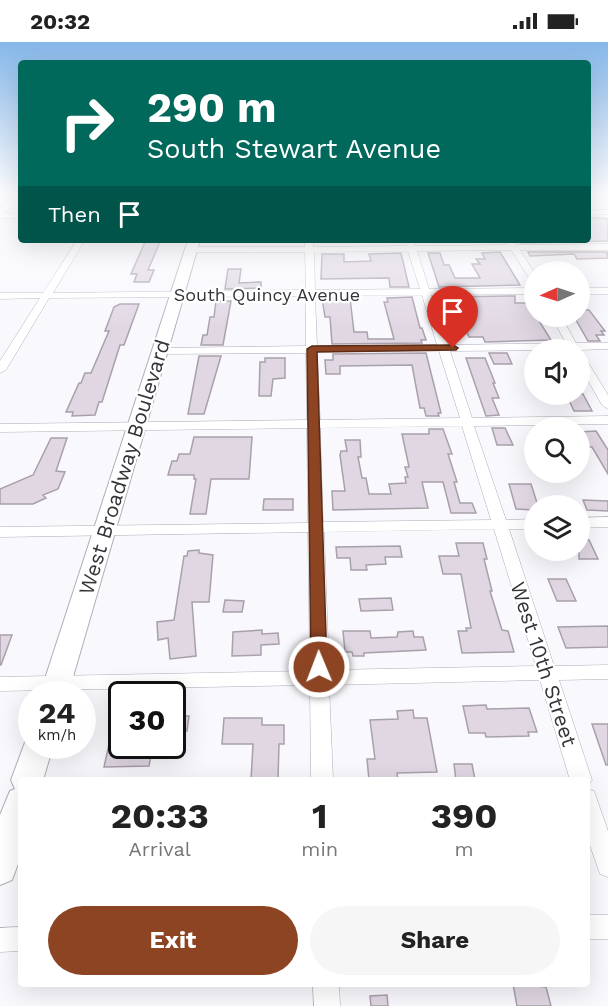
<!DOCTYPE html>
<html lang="en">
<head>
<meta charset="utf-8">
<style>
  :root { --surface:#fff; --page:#f6f6f6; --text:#222; --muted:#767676; --accent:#8c4423 }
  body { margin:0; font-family:"Work Sans",sans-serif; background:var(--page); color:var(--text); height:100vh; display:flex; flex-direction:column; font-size:22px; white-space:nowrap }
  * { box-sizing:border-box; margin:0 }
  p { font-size:20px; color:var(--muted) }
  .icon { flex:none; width:33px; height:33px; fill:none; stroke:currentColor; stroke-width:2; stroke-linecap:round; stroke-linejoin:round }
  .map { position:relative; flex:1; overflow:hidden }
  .details { position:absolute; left:18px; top:735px; width:572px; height:210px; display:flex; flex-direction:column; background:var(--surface); border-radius:6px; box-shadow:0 6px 24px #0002 }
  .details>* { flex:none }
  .guide { position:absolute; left:18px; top:18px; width:573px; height:183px; border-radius:6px; box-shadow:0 6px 24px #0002; background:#00695c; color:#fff; overflow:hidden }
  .needle { width:39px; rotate:267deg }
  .buttons { position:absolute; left:524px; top:219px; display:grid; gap:12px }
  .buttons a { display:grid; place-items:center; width:66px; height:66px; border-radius:50%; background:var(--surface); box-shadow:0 6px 24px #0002; font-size:30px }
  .speed { position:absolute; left:18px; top:639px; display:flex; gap:12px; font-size:30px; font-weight:700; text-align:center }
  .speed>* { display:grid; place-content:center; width:78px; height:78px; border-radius:50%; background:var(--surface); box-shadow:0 6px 24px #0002; line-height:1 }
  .speed small { font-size:15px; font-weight:400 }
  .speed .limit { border:3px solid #111; border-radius:9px; background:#fff; color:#111 }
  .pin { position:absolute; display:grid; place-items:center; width:51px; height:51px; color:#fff; margin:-62px -26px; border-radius:50% 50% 50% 0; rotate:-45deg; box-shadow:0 0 6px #0007 }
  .pin .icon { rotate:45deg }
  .me { position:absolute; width:66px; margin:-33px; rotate:359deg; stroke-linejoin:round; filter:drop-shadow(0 0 4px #0008) }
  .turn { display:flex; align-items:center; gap:21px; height:126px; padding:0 30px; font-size:27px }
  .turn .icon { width:78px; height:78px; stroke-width:2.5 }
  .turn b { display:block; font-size:42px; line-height:51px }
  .then { display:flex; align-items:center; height:57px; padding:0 30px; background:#0003; gap:12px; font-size:22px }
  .eta { display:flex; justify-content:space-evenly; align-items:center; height:102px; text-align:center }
  .eta b { font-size:36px; font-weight:700; line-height:42px }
  .primary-button { display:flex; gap:12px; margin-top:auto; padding:12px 30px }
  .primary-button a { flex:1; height:69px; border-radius:36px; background:var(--accent); color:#fff; font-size:24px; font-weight:700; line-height:69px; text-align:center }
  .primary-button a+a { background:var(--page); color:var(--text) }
  .status { display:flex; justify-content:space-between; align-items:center; height:42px; padding:0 30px; background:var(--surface); direction:ltr }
  .status svg { height:16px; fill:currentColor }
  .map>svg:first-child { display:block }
  .building { fill:#e0d7e3; stroke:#a8a0ab; stroke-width:1.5 }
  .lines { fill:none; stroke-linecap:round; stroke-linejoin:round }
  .minor-casing { stroke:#b0adb9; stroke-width:1 }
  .highway-casing { stroke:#b0adb9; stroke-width:2 }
  .minor { fill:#fff; fill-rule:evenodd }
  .highway { fill:#fff; fill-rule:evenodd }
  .route { fill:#8c4423; stroke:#5b2c17; stroke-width:1.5 }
  .labels { text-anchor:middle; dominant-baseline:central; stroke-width:4.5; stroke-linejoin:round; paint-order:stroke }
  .far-street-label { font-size:18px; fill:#353439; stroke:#fff }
  .street-label { font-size:21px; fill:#353439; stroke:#fff }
</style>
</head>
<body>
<div class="status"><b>20:32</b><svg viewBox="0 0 49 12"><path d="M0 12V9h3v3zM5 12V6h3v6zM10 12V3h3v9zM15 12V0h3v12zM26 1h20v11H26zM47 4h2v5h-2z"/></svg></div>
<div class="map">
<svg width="608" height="964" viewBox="0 0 608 964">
  <rect width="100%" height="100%" fill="#f9f8fd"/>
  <!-- building -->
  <path class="building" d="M588 175 608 177V199L521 201 520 199 588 198Z
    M145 200H160L148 228H154L149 240H134L137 232H131Z
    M500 210 520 243 439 245 428 211H440L444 223H449L455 236H480L472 222H480L476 217H485L482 211Z
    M528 210H607L608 216 577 217 574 212 530 214Z
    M401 211 409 245H390L389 236 321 237 322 212H344V220L371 219 369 212Z
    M228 227H241L239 241 261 240V246L225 247Z
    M515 254V261H528L534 274H536L551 298 485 300 483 295H469L466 288H455L443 255Z
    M412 255 420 286H422L426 298H421L422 301 332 302 330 275H325L322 256H350L354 290H367L368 297H394L384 260H388L387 256Z
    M216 259H231L223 303H201L203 293H207L210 275H214Z
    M120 262H139L124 303H120L102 360H99L95 373 72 374 73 370H66L79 341H81L85 331H91L109 289H105L114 265Z
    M579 268H589L605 289H601L604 293H596L600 299H588L576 278 579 276Z
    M426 311 441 371H438L439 374H426L424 366H420L412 323 340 324V332H326L325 318H333V312Z
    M489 311H507L512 322H494Z
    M199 314H221L204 372H188Z
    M265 316H285V336L273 337 271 354H259L260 320H265Z
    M466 316H485L495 341H493L499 356H492L499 373 486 374Z
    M566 352H583L592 369H574Z
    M492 386H505L513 403H497Z
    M429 387H443L452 412H448L457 440H454L460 461H472L476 471H451L443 440H422L428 466 333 468 332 449H345L340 413 341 409H347L345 398H360L361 415H358L362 436H366L369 452H391L389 442 406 441 405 435H408L405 425H409L402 392H429Z
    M596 389 608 408V432L592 405H583L579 398V390Z
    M194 395H252L249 437H211L206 472H190L196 437H194V433H168L172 419H177L179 412H190Z
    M51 396H67L56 429 65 430 58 447 43 453 46 456 33 462H0V447L33 433Z
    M509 442H531L538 464H534V468L516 467Z
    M264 457H293V468H263Z
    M583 458 608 459V469L587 468Z
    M579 498H589L598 517H579Z
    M456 501H483L487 517H484L492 549H490L502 588 508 589 514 610 462 611 458 589H467L466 586H471L461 532H443L439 514H459Z
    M400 504 402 515H385L386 522 366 523 367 528H351L350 516H337L336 505Z
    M199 508V511L213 513 209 560H192L196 614 170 617 168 596 158 598 157 580 174 578 184 514H187L188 509Z
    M548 537H566L576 559H557Z
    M391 556 393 568 361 569 359 557Z
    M225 558 244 559 242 570H223Z
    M608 584V605L566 606 558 585Z
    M262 588V592L278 591 279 602 261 603V613L232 614 233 590Z
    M343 589H370L371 596 397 595 398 590 413 589 414 595H423L426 608 364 611V614H353L352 610H345Z
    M0 593H12L1 623H0Z
    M486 663 487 667 529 666 537 690H528L529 694 486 695 485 691H469L463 664Z
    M117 666H122V704H144L142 713H151L149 724 104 725Z
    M413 668 414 676H427L437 730 397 731 398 738H369L367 717H375L370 678 398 677 397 669Z
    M172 674H189L187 689H172Z
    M224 676H262V683H284V702H279L278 738H251L253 702H222Z
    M592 682H608V723H606Z
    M454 722H472L475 738H456Z
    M513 942 546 945 551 964H517Z
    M387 953 388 964H371L370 954Z"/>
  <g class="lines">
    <!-- minor casing -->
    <g class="minor-casing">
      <path id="minor" d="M14 152 21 153 4 172H21V176H0V167Z
        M608 168V172L588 173V169Z
        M77 198H85L53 251 306 248 305 210H188L187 208 191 205H305V198H313V205L407 204 405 198H413L415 204 508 203 507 201 511 199 517 203 608 202V208H520L534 230V240L531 239 511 208 417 209 429 247 534 246V252L431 253 448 303 566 301 551 274H561L576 301H608V307L580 308 579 310V308L450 309 472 376 608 374V382L474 384 506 478 534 477V487H509L554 624 608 623V637L559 638 592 738 588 744 586 745V738H570L540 638 329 643 333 738H311L310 643 0 649V635L310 629 308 490 0 495V485L308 481 307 386 0 390V382L307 378 306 311 160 312 155 309 160 306 306 304V254L49 256 6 328 0 331V319L40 256 0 257V251H43ZM408 209 420 247 315 248 314 210ZM422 253 437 303 317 304 315 254ZM439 309 460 376 320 378 317 310ZM462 384 491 478 323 480 320 386ZM494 487 536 624 329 628 324 490Z
        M579 246H608V252H579Z
        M579 311 584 314 608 353V367L602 363 579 323Z
        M608 475V485L579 486V476Z
        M586 747 594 749 608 789V835L600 832 586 792Z
        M586 873H608V897H586Z
        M21 885V909L0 910V886Z
        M313 942H339L340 964H314Z"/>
    </g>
    <!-- highway casing -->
    <g class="highway-casing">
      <path id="highway" d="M188 198H200L68 652H40Z
        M32 694V704H53L43 738H21V814L12 838 0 843V773L10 749 15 747 11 738 27 695Z"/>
    </g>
    <!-- minor -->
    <use href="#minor" class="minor"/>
    <!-- highway -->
    <use href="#highway" class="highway"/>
  </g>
  <!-- sky -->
  <linearGradient id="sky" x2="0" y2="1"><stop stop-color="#85b7e9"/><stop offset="0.53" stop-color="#fcfcfe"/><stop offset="1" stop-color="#fcfcfe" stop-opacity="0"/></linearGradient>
  <rect width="608" height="287" fill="url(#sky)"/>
  <!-- route -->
  <path class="route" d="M453 303 458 306 456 308 317 310 327 625 325 629 319 631 313 629 311 625 307 307 312 304Z"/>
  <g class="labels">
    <!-- far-street labels -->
    <g class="far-street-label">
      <text x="267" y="252">South Quincy Avenue</text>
    </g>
    <!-- street labels -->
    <g class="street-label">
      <text transform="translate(124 425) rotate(-73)">West Broadway Boulevard</text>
      <text transform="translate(544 622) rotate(72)">West 10th Street</text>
    </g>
  </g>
</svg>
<div class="buttons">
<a><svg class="needle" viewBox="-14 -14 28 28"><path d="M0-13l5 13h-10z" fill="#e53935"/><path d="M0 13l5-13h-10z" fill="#767676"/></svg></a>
<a><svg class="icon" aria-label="sound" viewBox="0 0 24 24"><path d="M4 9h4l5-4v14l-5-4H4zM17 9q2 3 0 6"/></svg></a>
<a><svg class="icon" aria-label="search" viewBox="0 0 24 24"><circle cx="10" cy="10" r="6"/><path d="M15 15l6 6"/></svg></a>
<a><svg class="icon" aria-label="layers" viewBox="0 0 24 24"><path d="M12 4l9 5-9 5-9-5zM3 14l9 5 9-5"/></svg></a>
</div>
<div class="speed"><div>24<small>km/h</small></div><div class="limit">30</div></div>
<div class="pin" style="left:453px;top:306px;background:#d93025"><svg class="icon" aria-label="arrive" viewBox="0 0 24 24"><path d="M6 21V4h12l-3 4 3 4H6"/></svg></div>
<svg class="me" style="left:319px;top:625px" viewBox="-20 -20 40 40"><circle r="17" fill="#8c4423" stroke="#fff" stroke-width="3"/><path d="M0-11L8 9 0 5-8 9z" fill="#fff"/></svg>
<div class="guide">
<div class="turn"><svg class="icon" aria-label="right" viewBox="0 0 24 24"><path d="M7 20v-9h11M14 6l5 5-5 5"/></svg><div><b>290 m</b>South Stewart Avenue</div></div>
<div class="then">Then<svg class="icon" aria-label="arrive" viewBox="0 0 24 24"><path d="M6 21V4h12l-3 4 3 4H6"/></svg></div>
</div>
<section class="details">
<div class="eta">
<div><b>20:33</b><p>Arrival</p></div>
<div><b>1</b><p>min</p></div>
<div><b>390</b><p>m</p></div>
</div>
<div class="primary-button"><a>Exit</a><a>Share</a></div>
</section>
</div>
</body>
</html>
